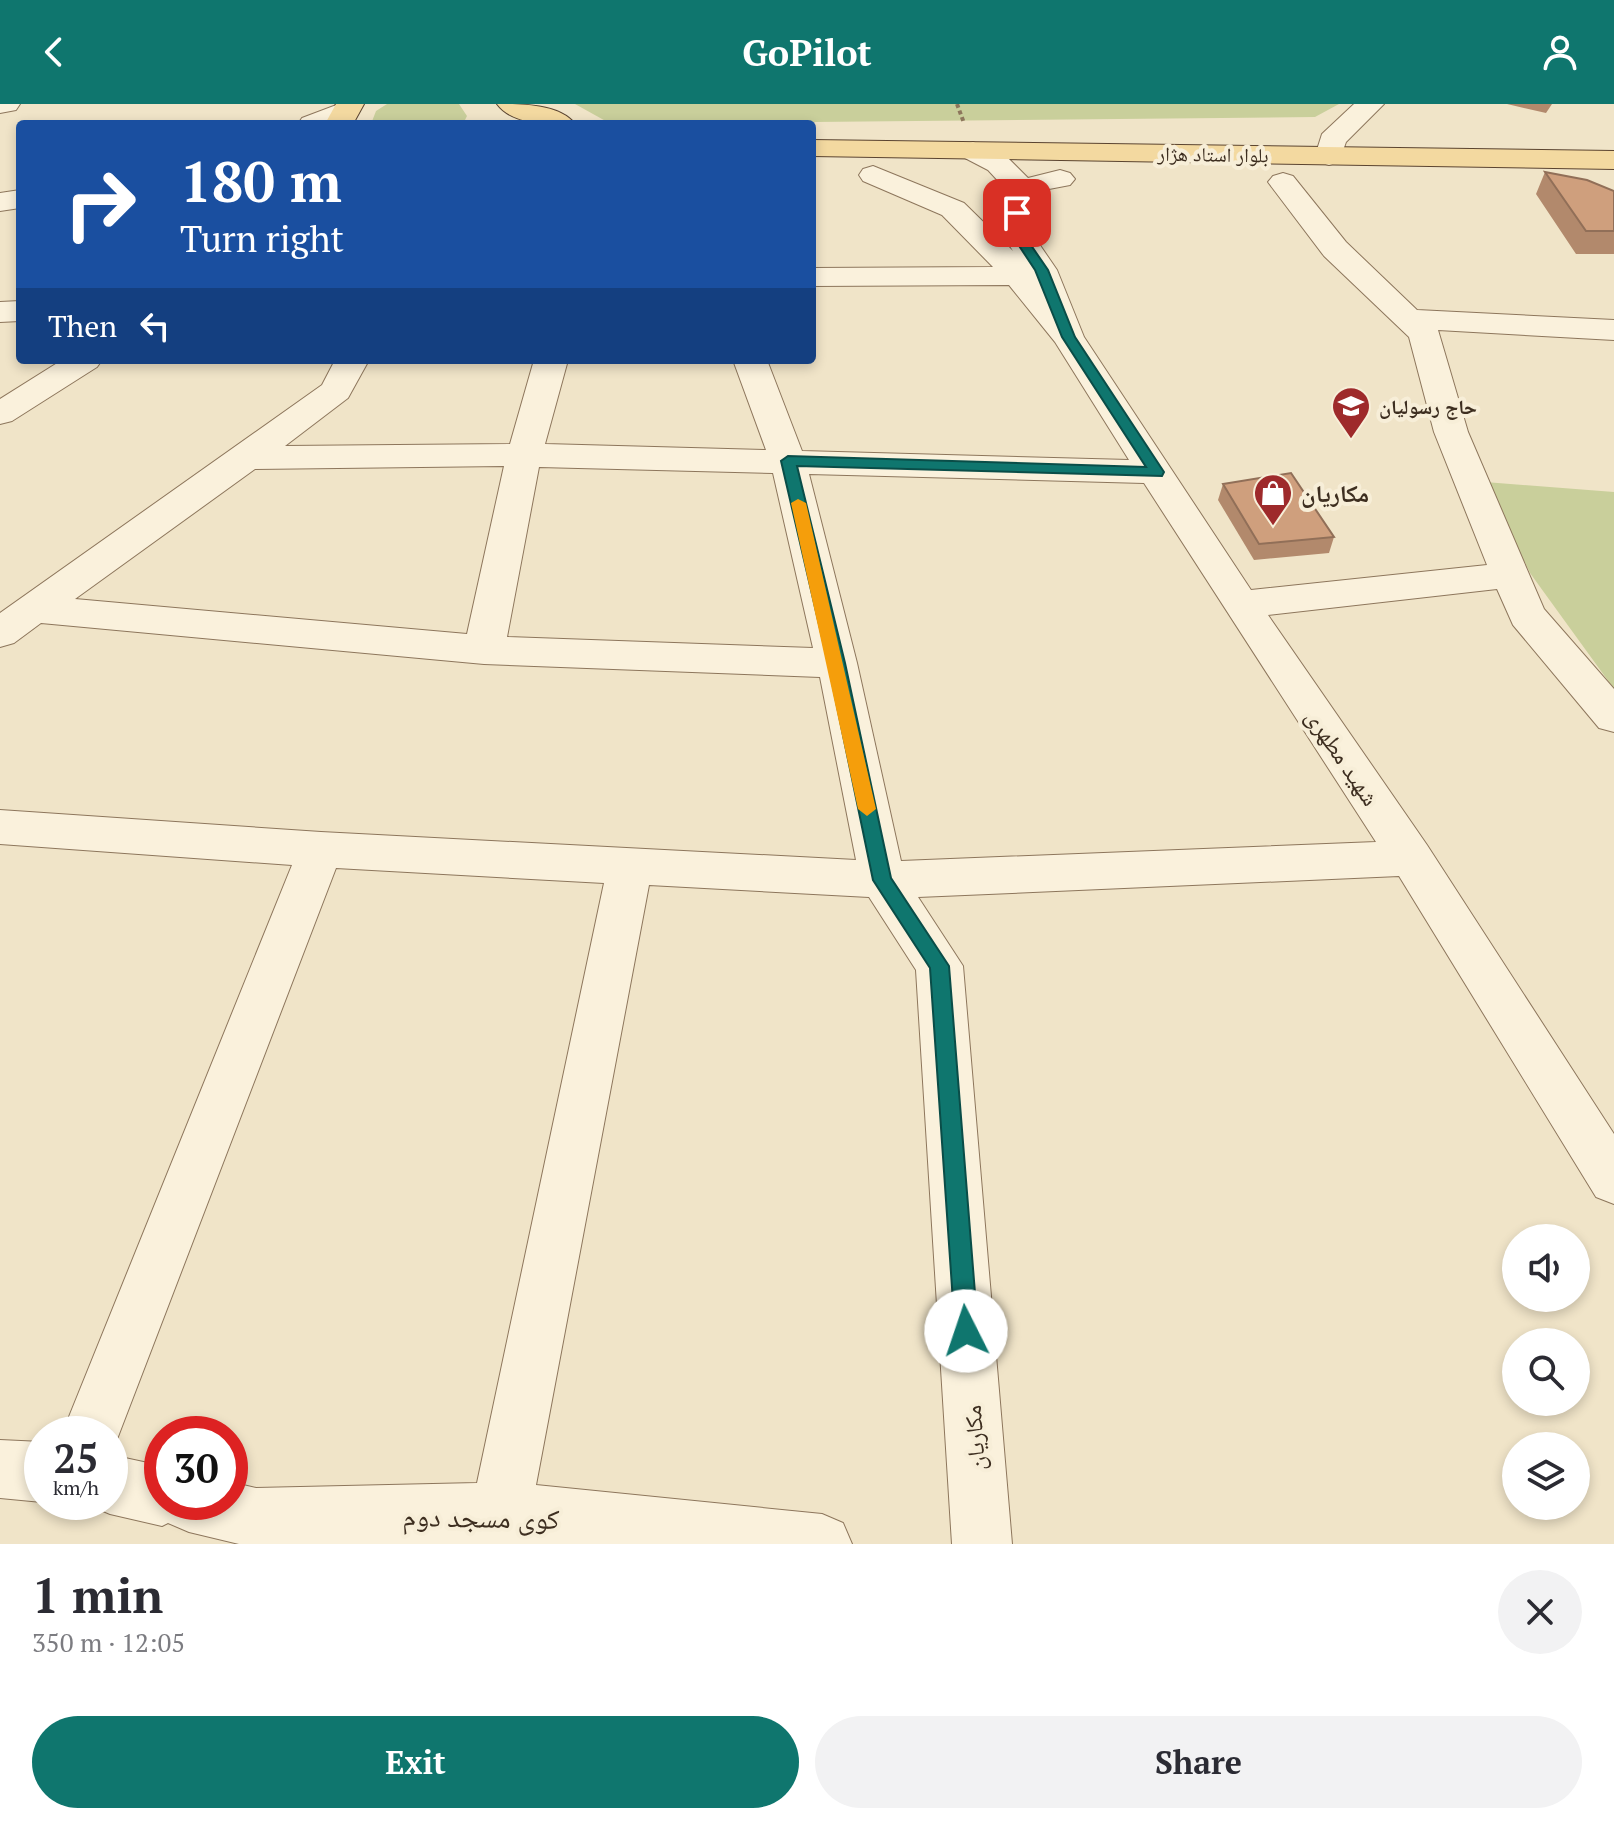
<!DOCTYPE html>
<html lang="en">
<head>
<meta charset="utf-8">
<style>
  :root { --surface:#fff; --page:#f2f2f3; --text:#2b2b33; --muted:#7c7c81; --accent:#0f766e }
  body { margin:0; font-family:"PT Serif","Noto Naskh Arabic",serif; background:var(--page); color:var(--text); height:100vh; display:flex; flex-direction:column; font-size:30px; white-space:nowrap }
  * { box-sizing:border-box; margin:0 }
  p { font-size:26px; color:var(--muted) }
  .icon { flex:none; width:44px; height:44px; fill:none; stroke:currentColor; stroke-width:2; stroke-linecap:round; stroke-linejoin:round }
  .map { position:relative; height:1440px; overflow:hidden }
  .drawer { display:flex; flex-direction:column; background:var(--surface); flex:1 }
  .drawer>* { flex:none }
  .guide { position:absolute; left:16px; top:16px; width:800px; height:244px; border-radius:8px; box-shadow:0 4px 12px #0003; background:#1a4fa0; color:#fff; overflow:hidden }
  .controls { position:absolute; left:1502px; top:1120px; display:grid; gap:16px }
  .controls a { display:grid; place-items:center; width:88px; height:88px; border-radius:50%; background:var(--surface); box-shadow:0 4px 12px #0003; font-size:40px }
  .speed { position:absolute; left:24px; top:1312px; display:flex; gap:16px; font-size:40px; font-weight:700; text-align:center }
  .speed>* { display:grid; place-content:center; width:104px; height:104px; border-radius:50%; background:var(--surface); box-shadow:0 4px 12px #0003; line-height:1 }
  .speed small { font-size:20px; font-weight:400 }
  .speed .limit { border:12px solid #d22; background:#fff; color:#111 }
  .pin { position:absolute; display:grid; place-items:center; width:68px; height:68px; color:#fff; margin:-34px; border-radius:16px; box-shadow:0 4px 12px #0006 }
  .me { position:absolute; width:88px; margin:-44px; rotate:356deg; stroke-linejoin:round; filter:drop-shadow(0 0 6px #0008) }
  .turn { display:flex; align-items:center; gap:28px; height:168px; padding:0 32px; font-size:36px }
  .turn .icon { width:104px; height:104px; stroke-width:2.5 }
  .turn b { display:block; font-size:56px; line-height:68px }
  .then { display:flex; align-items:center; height:76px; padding:0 32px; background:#0003; gap:16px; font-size:30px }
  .round { display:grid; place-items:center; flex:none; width:84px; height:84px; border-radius:42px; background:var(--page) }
  .overview { display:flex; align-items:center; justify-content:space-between; height:136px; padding:0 32px }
  h1 { font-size:48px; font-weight:700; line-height:60px }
  .button { display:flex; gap:16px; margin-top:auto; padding:16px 32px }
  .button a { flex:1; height:92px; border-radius:48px; background:var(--accent); color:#fff; font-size:32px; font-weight:700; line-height:92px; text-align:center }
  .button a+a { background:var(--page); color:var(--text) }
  header { display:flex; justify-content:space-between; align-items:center; height:104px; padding:0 32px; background:var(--accent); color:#fff; font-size:36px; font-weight:700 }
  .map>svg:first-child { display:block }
  .green { fill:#c9cf9b }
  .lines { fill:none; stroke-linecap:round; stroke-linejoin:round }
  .minor-casing { stroke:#8d765c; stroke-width:2 }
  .major-casing { stroke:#5b4430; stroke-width:2 }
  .path { stroke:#8d765c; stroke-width:4; stroke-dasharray:4 3; stroke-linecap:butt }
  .minor { fill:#faf1dc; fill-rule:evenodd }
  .major { fill:#f3d9a0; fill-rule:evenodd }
  .wall { fill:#b2896c }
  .building { fill:#cf9f7d; stroke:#916f58; stroke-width:2 }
  .route { fill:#0f766e; stroke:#0a4d48; stroke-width:2 }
  .slow { fill:#f59e0b }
  .labels { text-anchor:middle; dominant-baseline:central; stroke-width:8; stroke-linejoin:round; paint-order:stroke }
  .far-street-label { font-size:20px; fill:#3d2e20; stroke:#f7eed8 }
  .far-poi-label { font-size:20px; font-weight:bold; fill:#3d2e20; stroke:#f7eed8; text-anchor:start }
  .poi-label { font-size:24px; font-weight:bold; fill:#3d2e20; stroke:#f7eed8; text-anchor:start }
  .street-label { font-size:24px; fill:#3d2e20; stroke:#f7eed8 }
  .near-street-label { font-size:28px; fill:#3d2e20; stroke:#f7eed8 }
</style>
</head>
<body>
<header><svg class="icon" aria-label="back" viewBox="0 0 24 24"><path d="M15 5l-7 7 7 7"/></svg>GoPilot<svg class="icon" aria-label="person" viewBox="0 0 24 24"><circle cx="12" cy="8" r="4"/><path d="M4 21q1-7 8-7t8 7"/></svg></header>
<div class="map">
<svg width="1614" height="1440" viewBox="0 0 1614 1440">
  <rect width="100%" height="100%" fill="#f0e4c8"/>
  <!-- green -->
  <path class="green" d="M387 0H459L467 12 463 20H371L376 7Z
    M575 0H1339L1315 13 611 20Z
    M1485 378 1614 388V585L1530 469Z"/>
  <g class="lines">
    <!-- minor casing -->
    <g class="minor-casing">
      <path id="minor" d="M0 0H20L16 6 0 9Z
        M339 0 354 1 358 7C345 25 317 20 298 20L302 14Z
        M1354 0H1384L1346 38 1339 58 1329 61 1319 58 1315 52 1322 30Z
        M973 38 1008 54 1028 74 1060 66 1070 69 1075 75 1070 81 1049 85 1032 109 1033 131 1057 166 1084 233 1251 486 1487 461 1434 328 1409 233 1324 152 1268 78 1273 72 1283 69 1293 72 1346 138 1417 206 1614 216V236L1438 226 1468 328 1544 505 1614 585V628L1599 624 1513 521 1497 485 1268 511 1427 741 1614 1030V1100L1596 1093 1399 772 918 793 963 862 1012 1440H952L916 866 869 793 649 781 536 1381 822 1410 843 1419 852 1440H239L189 1428 168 1419 162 1422 110 1410 89 1401 88 1398H110V1330H62L292 761 0 740V706L321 728 856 756 820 573 484 560 41 519 14 539 0 543V509L322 281 335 256H369L348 294 285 342 510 340 534 256H568L545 340 766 346 733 256H767L802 347 1129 356 1055 238 1009 181 812 182V164L993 163 942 111 863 77 859 71 863 65 873 62 964 99 1013 147C999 125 998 115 1013 93L988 66 963 53 959 47 963 41ZM504 362 467 530 75 495 255 365ZM539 363 773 369 813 544 507 533ZM809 370 1144 379 1376 738 901 757 857 559ZM336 764 604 779 477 1379 256 1384 230 1378V1398H162V1362L111 1351Z
        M20 86V104L0 107V89Z
        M20 197V217L0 218V198Z
        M62 256H102L97 263 12 317 0 320V295Z
        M0 1336 42 1338V1398L0 1394Z"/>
    </g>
    <!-- major casing -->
    <g class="major-casing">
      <path id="major" d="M336 0H364L353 20H325Z
        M497 0C521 0 560 0 575 20 551 20 513 22 497 0Z
        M812 36 1614 47V65L812 52Z"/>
    </g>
    <!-- path -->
    <path class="path" d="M957 0 964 19"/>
    <!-- minor -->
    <use href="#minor" class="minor"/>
    <!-- major -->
    <use href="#major" class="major"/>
  </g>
  <!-- wall -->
  <path class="wall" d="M1507 0H1552L1546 9Z
    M1545 68 1614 87V150H1576L1536 90Z
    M1223 380 1334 433 1329 449 1254 456 1218 396Z"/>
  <!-- building -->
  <path class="building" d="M1545 68 1587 76 1614 87V127H1586Z
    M1291 369 1334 433 1259 440 1223 380Z"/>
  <!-- route -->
  <path class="route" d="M1012 107 1023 109 1024 131 1048 166 1075 233 1164 368 1162 372 797 362 845 559 891 774 949 862 978 1227 974 1235 966 1239 958 1235 955 1227 930 864 873 776 828 559 781 357 788 352 1146 363 1062 233 1035 166 1012 131Z"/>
  <!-- slow -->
  <path class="slow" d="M798 395 806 399 876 705 867 712 858 705 791 399Z"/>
  <!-- icons -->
  <defs>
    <g id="school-pin" transform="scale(2)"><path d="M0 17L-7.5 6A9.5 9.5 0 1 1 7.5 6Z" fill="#9e2a2b" stroke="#f7eed8"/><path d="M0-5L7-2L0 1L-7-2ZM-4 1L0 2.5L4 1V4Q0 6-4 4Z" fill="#fff"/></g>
    <g id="shop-pin" transform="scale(2)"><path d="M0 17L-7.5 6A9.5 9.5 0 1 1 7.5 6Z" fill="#9e2a2b" stroke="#f7eed8"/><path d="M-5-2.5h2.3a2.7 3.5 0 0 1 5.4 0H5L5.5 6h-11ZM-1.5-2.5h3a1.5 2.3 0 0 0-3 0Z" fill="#fff"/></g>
  </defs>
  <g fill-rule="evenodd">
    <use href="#school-pin" x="1351" y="302"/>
    <use href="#shop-pin" x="1273" y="389"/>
  </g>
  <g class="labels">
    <!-- far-street labels -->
    <g class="far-street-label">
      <text transform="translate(1213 50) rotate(1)">بلوار استاد هژار</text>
    </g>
    <!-- far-poi labels -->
    <g class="far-poi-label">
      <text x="1379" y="302">حاج رسولیان</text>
    </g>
    <!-- poi labels -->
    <g class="poi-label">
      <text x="1301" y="389">مکاریان</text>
    </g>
    <!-- street labels -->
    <g class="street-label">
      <text transform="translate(1343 653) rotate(56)">شهید مطهری</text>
      <text transform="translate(974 1334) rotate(-94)">مکاریان</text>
    </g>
    <!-- near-street labels -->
    <g class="near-street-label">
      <text transform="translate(481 1413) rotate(1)">کوی مسجد دوم</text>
    </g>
  </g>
</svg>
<div class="controls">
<a><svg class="icon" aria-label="sound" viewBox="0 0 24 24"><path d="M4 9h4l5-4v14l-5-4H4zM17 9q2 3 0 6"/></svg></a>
<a><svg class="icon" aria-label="search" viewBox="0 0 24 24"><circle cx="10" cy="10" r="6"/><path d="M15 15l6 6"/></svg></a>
<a><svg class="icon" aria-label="layers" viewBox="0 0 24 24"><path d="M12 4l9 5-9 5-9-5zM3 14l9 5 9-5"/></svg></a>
</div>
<div class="speed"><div>25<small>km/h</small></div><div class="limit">30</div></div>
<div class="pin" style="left:1017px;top:109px;background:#d93025"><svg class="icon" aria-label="arrive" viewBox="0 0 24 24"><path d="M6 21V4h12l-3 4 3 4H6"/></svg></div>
<svg class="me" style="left:966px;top:1227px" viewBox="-20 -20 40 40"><circle r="19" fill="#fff"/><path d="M0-13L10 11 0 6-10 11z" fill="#0f766e"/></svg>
<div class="guide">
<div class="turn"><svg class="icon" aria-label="right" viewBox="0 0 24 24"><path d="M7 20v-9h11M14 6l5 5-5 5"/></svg><div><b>180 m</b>Turn right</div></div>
<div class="then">Then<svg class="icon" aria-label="left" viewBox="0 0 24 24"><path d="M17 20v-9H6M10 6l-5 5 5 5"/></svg></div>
</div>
</div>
<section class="drawer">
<div class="overview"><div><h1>1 min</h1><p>350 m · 12:05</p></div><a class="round"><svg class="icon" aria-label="close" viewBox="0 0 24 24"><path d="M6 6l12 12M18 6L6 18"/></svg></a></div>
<div class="button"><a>Exit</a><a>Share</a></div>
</section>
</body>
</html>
